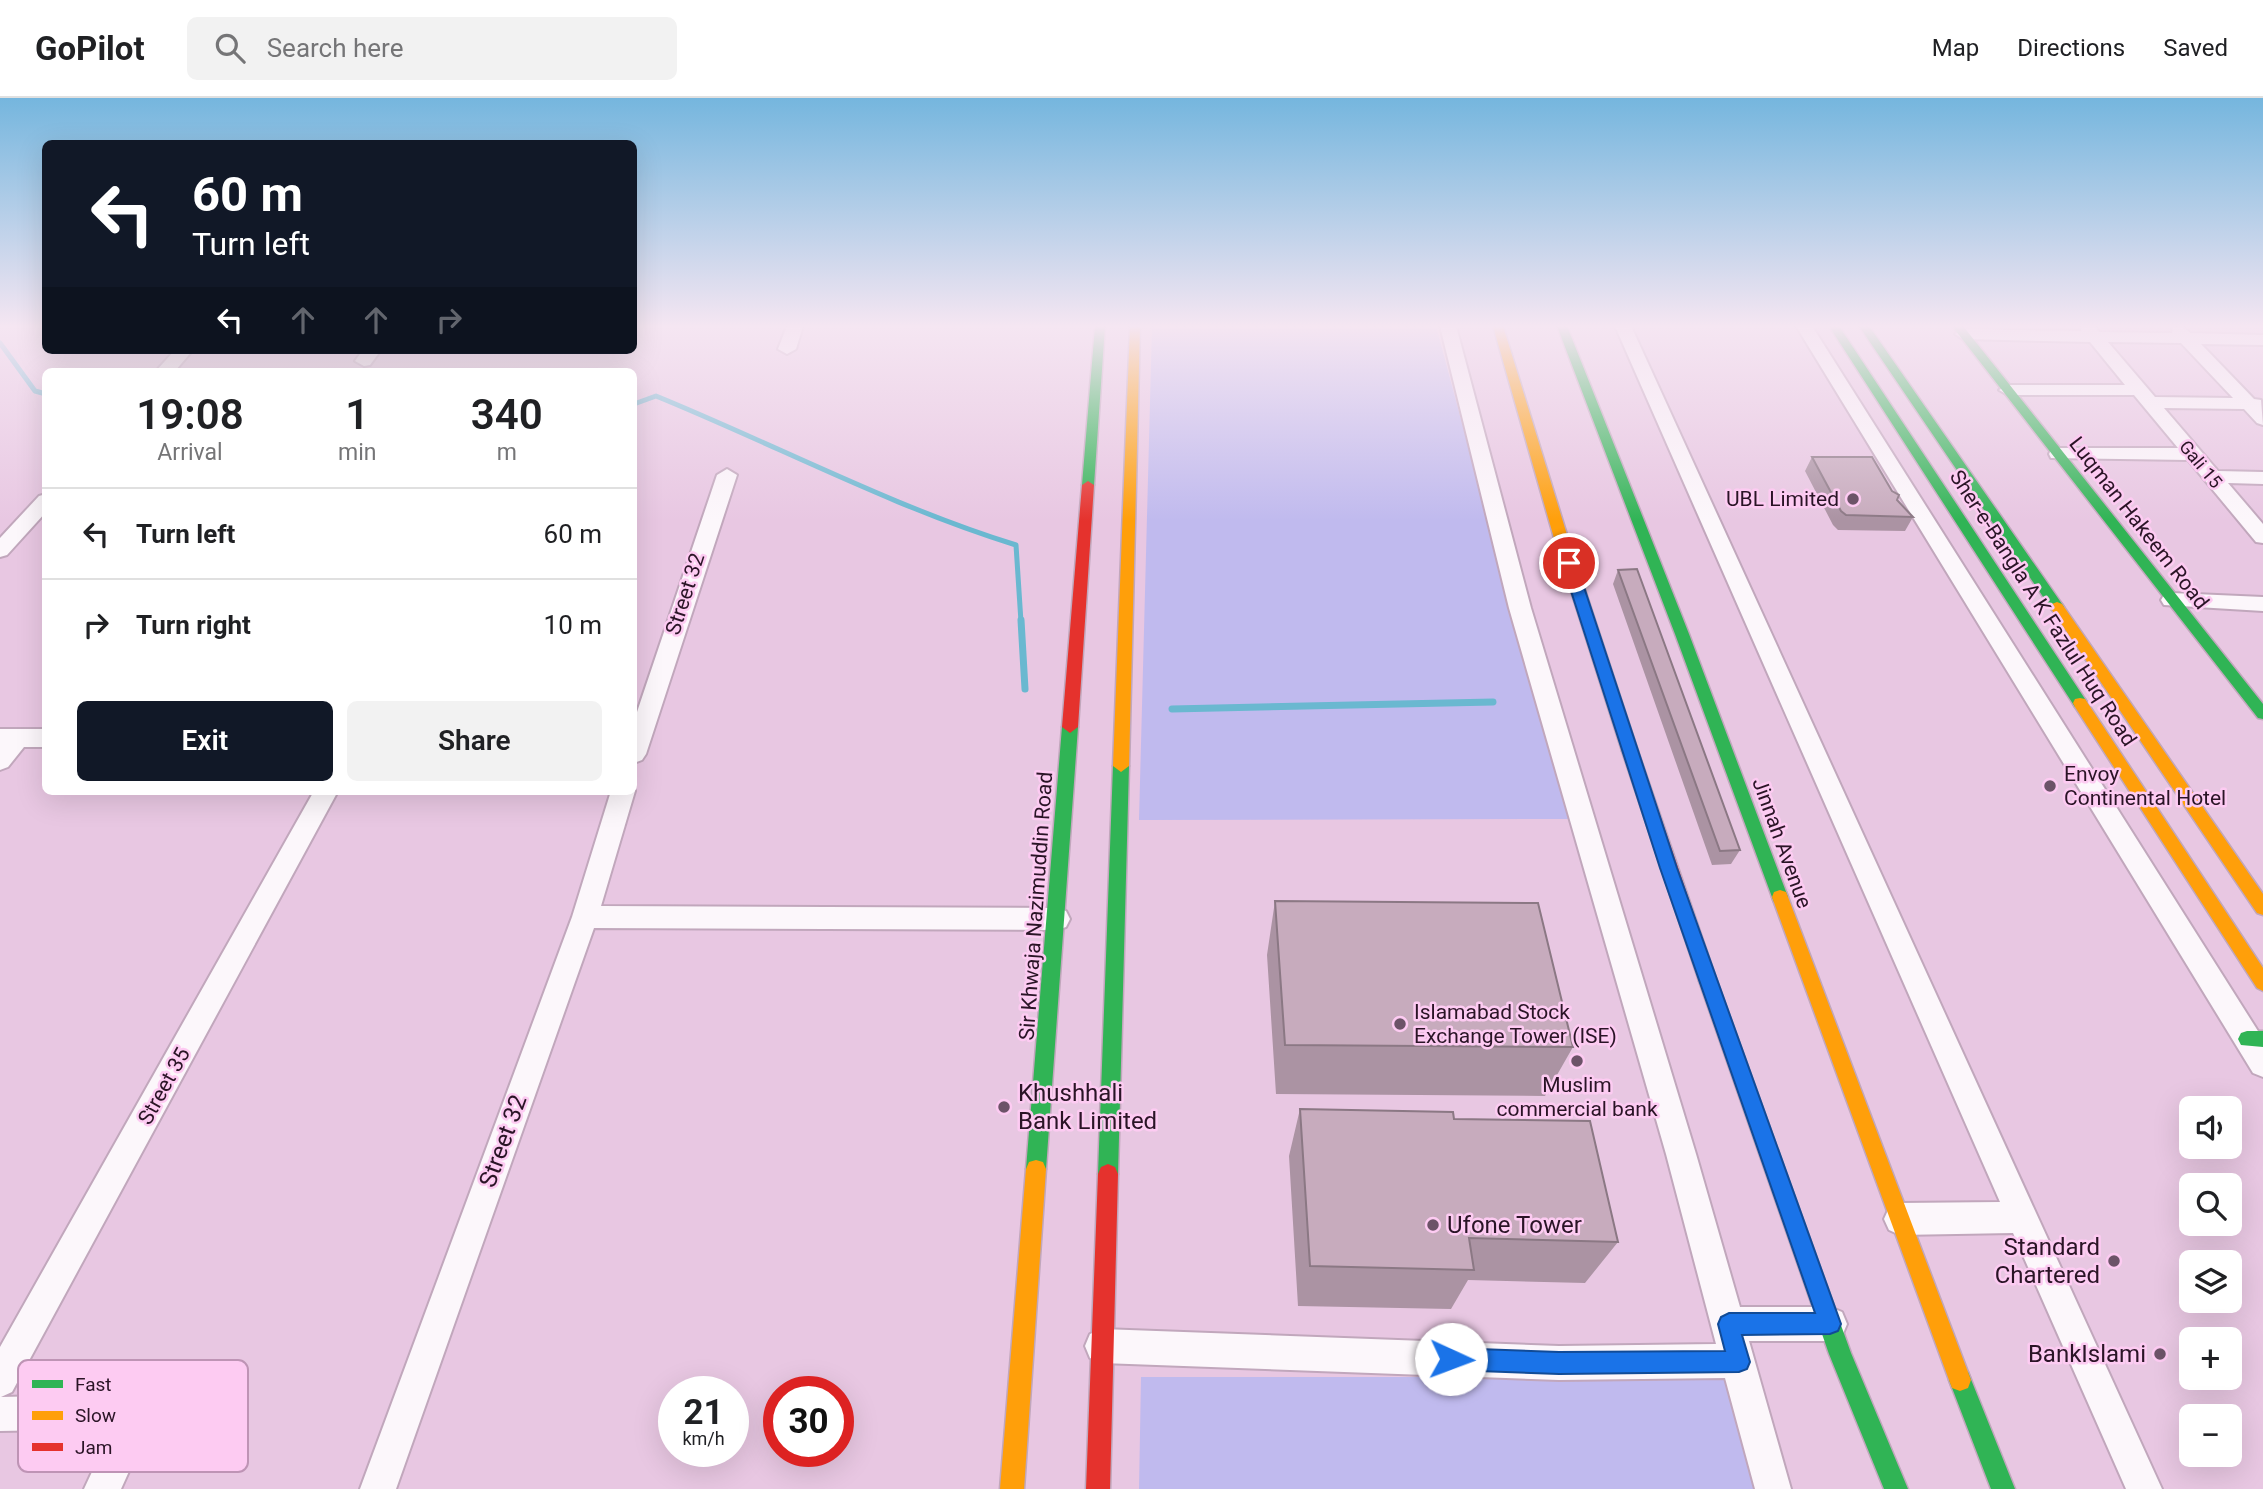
<!DOCTYPE html>
<html lang="en">
<head>
<meta charset="utf-8">
<style>
  :root { --surface:#fff; --page:#f2f2f2; --text:#202124; --muted:#757577; --line:#e0e0e0; --accent:#111827 }
  body { margin:0; font-family:Roboto,sans-serif; background:var(--page); color:var(--text); height:100vh; display:flex; flex-direction:column; font-size:26px; white-space:nowrap }
  * { box-sizing:border-box; margin:0 }
  p { font-size:23px; color:var(--muted) }
  .icon { flex:none; width:38px; height:38px; fill:none; stroke:currentColor; stroke-width:2; stroke-linecap:round; stroke-linejoin:round }
  .map { position:relative; flex:1; overflow:hidden }
  .side { position:absolute; left:42px; top:270px; width:595px; height:427px; display:flex; flex-direction:column; background:var(--surface); border-radius:10px; box-shadow:0 7px 28px #0002 }
  .side>* { flex:none }
  .hud { position:absolute; left:42px; top:42px; width:595px; height:214px; border-radius:10px; box-shadow:0 7px 28px #0002; background:#111827; color:#fff; overflow:hidden }
  .fabs { position:absolute; left:2179px; top:998px; display:grid; gap:14px }
  .fabs a { display:grid; place-items:center; width:63px; height:63px; border-radius:10px; background:var(--surface); box-shadow:0 7px 28px #0002; font-size:35px }
  .speed { position:absolute; left:658px; top:1278px; display:flex; gap:14px; font-size:35px; font-weight:700; text-align:center }
  .speed>* { display:grid; place-content:center; width:91px; height:91px; border-radius:50%; background:var(--surface); box-shadow:0 7px 28px #0002; line-height:1 }
  .speed small { font-size:18px; font-weight:400 }
  .speed .limit { border:10px solid #d22; background:#fff; color:#111 }
  .pin { position:absolute; display:grid; place-items:center; width:60px; height:60px; color:#fff; margin:-30px; border:4px solid #fff; border-radius:50%; box-shadow:0 2px 7px #0007 }
  .me { position:absolute; width:77px; margin:-38px; rotate:92deg; stroke-linejoin:round; filter:drop-shadow(0 0 5px #0008) }
  .turn { display:flex; align-items:center; gap:24px; height:147px; padding:0 35px; font-size:32px }
  .turn .icon { width:91px; height:91px; stroke-width:2.5 }
  .turn b { display:block; font-size:49px; line-height:60px }
  .lanes { display:flex; align-items:center; height:66px; padding:0 35px; background:#0003; justify-content:center; gap:35px; direction:ltr }
  .lanes .off { opacity:.35 }
  .eta { display:flex; justify-content:space-evenly; align-items:center; height:119px; text-align:center }
  .eta b { font-size:42px; font-weight:600; line-height:49px }
  .cta { display:flex; gap:14px; margin-top:auto; padding:14px 35px }
  .cta a { flex:1; height:80px; border-radius:10px; background:var(--accent); color:#fff; font-size:28px; font-weight:600; line-height:80px; text-align:center }
  .cta a+a { background:var(--page); color:var(--text) }
  ul { padding:0; list-style:none }
  li { display:flex; align-items:center; gap:21px; height:91px; padding:0 35px; border-top:2px solid var(--line) }
  li div { flex:1 }
  li b { display:block; font-size:26px }
  li em { font-style:normal }
  header { display:flex; align-items:center; gap:42px; box-sizing:border-box; height:98px; padding:0 35px; background:var(--surface); border-bottom:2px solid var(--line) }
  header strong { font-size:33px }
  nav { display:flex; gap:38px; margin-inline-start:auto; font-size:24px }
  .search { width:490px; height:63px; background:var(--page); display:flex; align-items:center; gap:18px; box-sizing:border-box; padding:0 24px; border-radius:10px; color:var(--muted); font-size:26px }
  .map>svg:first-child { display:block }
  .green { fill:#c0baee }
  .lines { fill:none; stroke-linecap:round; stroke-linejoin:round }
  .stream-far1 { stroke:#6ab8d0; stroke-width:5 }
  .stream { stroke:#6ab8d0; stroke-width:7 }
  .street-casing { stroke:#c1a7bc; stroke-width:4 }
  .fast-casing { stroke:#c1a7bc; stroke-width:3 }
  .slow-casing { stroke:#c1a7bc; stroke-width:3 }
  .jam-casing { stroke:#c1a7bc; stroke-width:3 }
  .street { fill:#fcf7fb; fill-rule:evenodd }
  .fast { fill:#30b455; fill-rule:evenodd }
  .slow { fill:#ff9f0a; fill-rule:evenodd }
  .jam { fill:#e5322d; fill-rule:evenodd }
  .wall { fill:#ab93a3 }
  .building { fill:#c7abbd; stroke:#8b7884; stroke-width:2 }
  .route { fill:#1a73e8; stroke:#114b97; stroke-width:2 }
  .poi-dot { fill:#6c5368; stroke:#fdcbf2; stroke-width:2.5 }
  .labels { text-anchor:middle; dominant-baseline:central; stroke-width:5; stroke-linejoin:round; paint-order:stroke }
  .far-street-label { font-size:18px; fill:#2a1426; stroke:#fdcbf2 }
  .poi-label { font-size:21px; fill:#2a1426; stroke:#fdcbf2; text-anchor:start }
  .street-label { font-size:21px; fill:#2a1426; stroke:#fdcbf2 }
  .near-poi-label { font-size:24px; fill:#2a1426; stroke:#fdcbf2; text-anchor:start }
  .near-street-label { font-size:24px; fill:#2a1426; stroke:#fdcbf2 }
  .key { fill:#fdcbf2; stroke:#be94b5; stroke-width:2 }
  .key-label { font-size:19px; fill:#2a1426 }
</style>
</head>
<body>
<header>
<strong>GoPilot</strong>
<div class="search"><svg class="icon" aria-label="search" viewBox="0 0 24 24"><circle cx="10" cy="10" r="6"/><path d="M15 15l6 6"/></svg>Search here</div>
<nav><a>Map</a><a>Directions</a><a>Saved</a></nav>
</header>
<div class="map">
<svg width="2263" height="1391" viewBox="0 0 2263 1391">
  <rect width="100%" height="100%" fill="#e8c7e2"/>
  <!-- green -->
  <path class="green" d="M1152 228H1436L1568 721 1139 722Z
    M1141 1279H1733L1766 1391H1139Z"/>
  <g class="lines">
    <!-- stream-far1 -->
    <path class="stream-far1" d="M0 245 35 293 46 296
      M634 306 656 298C776 347 893 409 1016 447L1021 524"/>
    <!-- stream -->
    <path class="stream" d="M1021 522 1025 591
      M1172 611 1493 604"/>
    <!-- street casing -->
    <g class="street-casing">
      <path id="street" d="M787 228H803L796 251 787 256 778 251Z
        M1440 228H1456L1531 510 1696 1056 1740 1209H1830L1842 1214 1847 1226 1842 1238 1830 1243H1749L1791 1391H1755L1725 1280 1559 1282 1102 1265 1090 1260 1085 1248 1090 1236 1102 1231 1559 1248 1716 1246 1666 1056 1509 510Z
        M1615 228H1631L2162 1391H2126L2013 1135 1900 1137 1889 1132 1884 1121 1889 1110 1900 1105 2000 1104Z
        M1796 228H1812L2263 941V979L2253 975Z
        M2082 228H2095L2099 234 2172 235 2173 229 2180 228 2191 235 2263 237V247L2201 246 2254 301 2261 302 2263 327 2257 325 2244 311 2164 310 2218 373 2263 374V386L2228 385 2263 426V445L2256 444 2188 362 2051 360 2049 356 2051 352 2058 350H2178L2134 297H2008L1999 292 2008 287H2125L2090 244 1963 241 1955 236 1963 231 2081 233ZM2108 244 2181 245 2233 300 2155 299Z
        M175 252H193L175 273H156Z
        M363 252H381L370 267 364 268 355 263Z
        M727 371 737 377 646 656 642 662 634 665V623L717 377Z
        M46 396V414L7 457 0 459V440L39 398Z
        M2172 495 2263 499V513L2164 507 2161 502 2164 497Z
        M0 631H46V649H24L8 669 0 672Z
        M634 690 635 693 601 808 1057 810 1066 813 1070 821 1066 829 1057 832 594 830 396 1391H360L572 819 611 693H634Z
        M314 693H338L12 1294 1 1299 134 1296 146 1301 154 1318 121 1391H84L112 1331 0 1333V1249Z"/>
    </g>
    <!-- fast casing -->
    <g class="fast-casing">
      <path id="fast" d="M1095 228H1105L1094 387 1088 391 1082 387Z
        M1557 228H1567L1689 536 1788 799 1786 804 1780 806 1774 804 1772 799 1675 536Z
        M1829 228H1839L2085 601 2087 605 2085 609H2075Z
        M1859 228H1869L2062 506 2064 509 2062 512H2052Z
        M1952 228H1963L2263 606V621L2258 620Z
        M1070 623 1078 629 1046 1071 1043 1078 1036 1080 1029 1078 1026 1071 1062 629Z
        M1121 662 1129 668 1118 1076 1115 1083 1108 1086 1101 1083 1098 1076 1113 668Z
        M1708 875 1714 878 1717 883 1851 1255 1908 1391H1884L1829 1256 1699 883 1702 878Z
        M2247 933H2263V949L2241 947 2238 941 2241 935Z
        M1960 1271 1968 1274 2015 1391H1991L1949 1282 1952 1274Z"/>
    </g>
    <!-- slow casing -->
    <g class="slow-casing">
      <path id="slow" d="M1130 228H1140L1129 668 1121 674 1113 668Z
        M1493 228H1503L1568 440 1638 653 1635 657H1625L1622 653 1554 440Z
        M2057 504 2062 506 2263 796V817L2257 815 2052 512 2050 509 2052 506Z
        M2080 600 2085 601 2263 870V893L2257 890 2075 609 2073 605 2075 601Z
        M1780 792 1786 794 1788 799 1971 1282 1968 1290 1960 1293 1952 1290 1949 1282 1772 799 1774 794Z
        M1036 1062 1043 1064 1046 1071 1024 1391H1000L1026 1071 1029 1064Z"/>
    </g>
    <!-- jam casing -->
    <g class="jam-casing">
      <path id="jam" d="M1088 383 1094 387 1078 629 1070 635 1062 629 1082 387Z
        M1630 647 1638 653 1717 883 1714 888 1708 891 1702 888 1699 883 1622 653Z
        M1108 1066 1115 1069 1118 1076 1110 1391H1086L1098 1076 1101 1069Z"/>
    </g>
    <!-- street -->
    <use href="#street" class="street"/>
    <!-- fast -->
    <use href="#fast" class="fast"/>
    <!-- slow -->
    <use href="#slow" class="slow"/>
    <!-- jam -->
    <use href="#jam" class="jam"/>
  </g>
  <!-- wall -->
  <path class="wall" d="M1812 359 1897 402 1913 419 1905 433 1838 432 1833 427 1805 373Z
    M1618 472 1740 752 1731 766 1712 767 1613 486Z
    M1275 803 1573 949 1545 998 1276 996 1267 857Z
    M1300 1011 1454 1021 1618 1144 1585 1185 1468 1182 1451 1211 1298 1208 1289 1058Z"/>
  <!-- building -->
  <path class="building" d="M1812 359H1872L1892 393 1899 397 1897 402 1913 419 1846 417 1841 413Z
    M1637 471 1740 752 1720 753 1618 472Z
    M1275 803 1538 805 1573 949 1285 947Z
    M1300 1011 1453 1014 1454 1021 1590 1023 1618 1144 1469 1140 1474 1172 1310 1168Z"/>
  <!-- sky -->
  <linearGradient id="sky" x2="0" y2="1"><stop stop-color="#75b6de"/><stop offset="0.54" stop-color="#f5e6f2"/><stop offset="1" stop-color="#f5e6f2" stop-opacity="0"/></linearGradient>
  <rect width="2263" height="423" fill="url(#sky)"/>
  <!-- route -->
  <path class="route" d="M1569 461 1576 465 1677 770 1841 1226 1838 1233 1830 1236 1742 1237 1750 1264 1747 1271 1739 1274 1559 1276 1451 1272 1444 1269 1440 1261 1444 1253 1451 1250 1559 1254 1725 1253 1718 1226 1721 1219 1729 1215H1815L1660 770 1562 465Z"/>
  <!-- markers -->
  <g class="poi-dot">
    <circle cx="1853" cy="401" r="7"/>
    <circle cx="2050" cy="688" r="7"/>
    <circle cx="1400" cy="926" r="7"/>
    <circle cx="1577" cy="963" r="7"/>
    <circle cx="1004" cy="1009" r="7"/>
    <circle cx="1433" cy="1127" r="7"/>
    <circle cx="2114" cy="1163" r="7"/>
    <circle cx="2160" cy="1256" r="7"/>
  </g>
  <g class="labels">
    <!-- far-street labels -->
    <g class="far-street-label">
      <text transform="translate(2201 366) rotate(50)">Gali 15</text>
    </g>
    <!-- poi labels -->
    <g class="poi-label">
      <text x="1839" y="401" text-anchor="end">UBL Limited</text>
      <text x="2064" y="676">Envoy<tspan x="2064" dy="24">Continental Hotel</tspan></text>
      <text x="1414" y="914">Islamabad Stock<tspan x="1414" dy="24">Exchange Tower (ISE)</tspan></text>
      <text x="1577" y="987" text-anchor="middle">Muslim<tspan x="1577" dy="24">commercial bank</tspan></text>
    </g>
    <!-- street labels -->
    <g class="street-label">
      <text transform="translate(2139 425) rotate(52)">Luqman Hakeem Road</text>
      <text transform="translate(685 496) rotate(-72)">Street 32</text>
      <text transform="translate(2043 510) rotate(57)">Sher-e-Bangla A K Fazlul Huq Road</text>
      <text transform="translate(1782 745) rotate(70)">Jinnah Avenue</text>
      <text transform="translate(1036 808) rotate(-86)">Sir Khwaja Nazimuddin Road</text>
      <text transform="translate(164 988) rotate(-61)">Street 35</text>
    </g>
    <!-- near-poi labels -->
    <g class="near-poi-label">
      <text x="1018" y="995">Khushhali<tspan x="1018" dy="28">Bank Limited</tspan></text>
      <text x="1447" y="1127">Ufone Tower</text>
      <text x="2100" y="1149" text-anchor="end">Standard<tspan x="2100" dy="28">Chartered</tspan></text>
      <text x="2146" y="1256" text-anchor="end">BankIslami</text>
    </g>
    <!-- near-street labels -->
    <g class="near-street-label">
      <text transform="translate(503 1043) rotate(-70)">Street 32</text>
    </g>
  </g>
  <!-- legend -->
  <rect x="18" y="1262" width="230" height="112" rx="10" class="key"/>
  <rect x="32" y="1282" width="31" height="8" fill="#30b455"/>
  <rect x="32" y="1313" width="31" height="9" fill="#ff9f0a"/>
  <rect x="32" y="1345" width="31" height="8" fill="#e5322d"/>
  <g class="key-label">
    <text x="75" y="1293">Fast</text>
    <text x="75" y="1324">Slow</text>
    <text x="75" y="1356">Jam</text>
  </g>
</svg>
<div class="fabs">
<a><svg class="icon" aria-label="sound" viewBox="0 0 24 24"><path d="M4 9h4l5-4v14l-5-4H4zM17 9q2 3 0 6"/></svg></a>
<a><svg class="icon" aria-label="search" viewBox="0 0 24 24"><circle cx="10" cy="10" r="6"/><path d="M15 15l6 6"/></svg></a>
<a><svg class="icon" aria-label="layers" viewBox="0 0 24 24"><path d="M12 4l9 5-9 5-9-5zM3 14l9 5 9-5"/></svg></a>
<a>+</a>
<a>−</a>
</div>
<div class="speed"><div>21<small>km/h</small></div><div class="limit">30</div></div>
<div class="pin" style="left:1569px;top:465px;background:#d93025"><svg class="icon" aria-label="arrive" viewBox="0 0 24 24"><path d="M6 21V4h12l-3 4 3 4H6"/></svg></div>
<svg class="me" style="left:1451px;top:1261px" viewBox="-20 -20 40 40"><circle r="19" fill="#fff"/><path d="M0-13L10 11 0 6-10 11z" fill="#1a73e8"/></svg>
<div class="hud">
<div class="turn"><svg class="icon" aria-label="left" viewBox="0 0 24 24"><path d="M17 20v-9H6M10 6l-5 5 5 5"/></svg><div><b>60 m</b>Turn left</div></div>
<div class="lanes"><svg class="icon" aria-label="left" viewBox="0 0 24 24"><path d="M17 20v-9H6M10 6l-5 5 5 5"/></svg><svg class="icon off" aria-label="ahead" viewBox="0 0 24 24"><path d="M12 20V5M6 11l6-6 6 6"/></svg><svg class="icon off" aria-label="ahead" viewBox="0 0 24 24"><path d="M12 20V5M6 11l6-6 6 6"/></svg><svg class="icon off" aria-label="right" viewBox="0 0 24 24"><path d="M7 20v-9h11M14 6l5 5-5 5"/></svg></div>
</div>
<section class="side">
<div class="eta">
<div><b>19:08</b><p>Arrival</p></div>
<div><b>1</b><p>min</p></div>
<div><b>340</b><p>m</p></div>
</div>
<ul>
<li><svg class="icon" aria-label="left" viewBox="0 0 24 24"><path d="M17 20v-9H6M10 6l-5 5 5 5"/></svg><div><b>Turn left</b></div><em>60 m</em></li>
<li><svg class="icon" aria-label="right" viewBox="0 0 24 24"><path d="M7 20v-9h11M14 6l5 5-5 5"/></svg><div><b>Turn right</b></div><em>10 m</em></li>
</ul>
<div class="cta"><a>Exit</a><a>Share</a></div>
</section>
</div>
</body>
</html>
